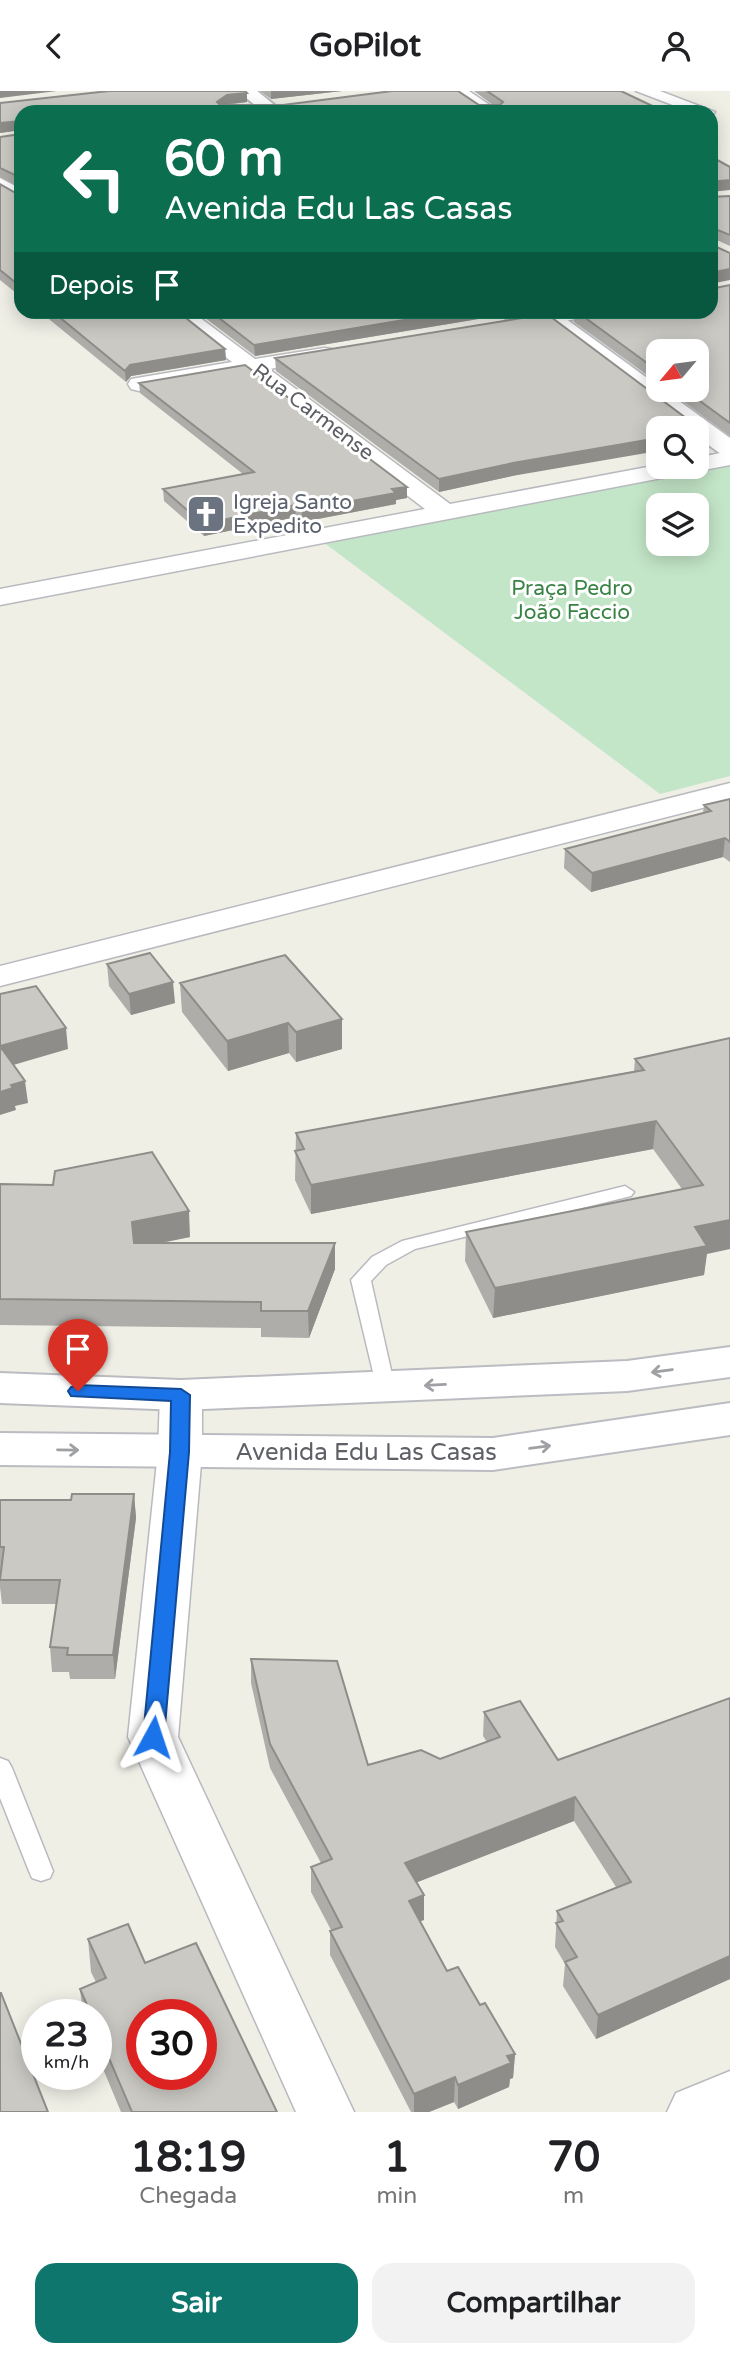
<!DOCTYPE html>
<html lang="pt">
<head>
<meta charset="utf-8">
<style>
  :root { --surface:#fff; --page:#f2f2f2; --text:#202124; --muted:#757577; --accent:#0f766e }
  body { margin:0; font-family:"Varela Round",sans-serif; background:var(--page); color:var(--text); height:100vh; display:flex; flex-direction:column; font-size:26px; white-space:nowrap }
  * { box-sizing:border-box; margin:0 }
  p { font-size:23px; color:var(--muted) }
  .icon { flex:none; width:38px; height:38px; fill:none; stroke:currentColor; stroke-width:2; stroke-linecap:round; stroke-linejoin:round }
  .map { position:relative; height:2021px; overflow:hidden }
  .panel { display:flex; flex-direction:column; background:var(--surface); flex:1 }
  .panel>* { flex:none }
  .hud { position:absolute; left:14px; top:14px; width:704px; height:214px; border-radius:21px; box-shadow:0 4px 18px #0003; background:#0b6e4f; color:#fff; overflow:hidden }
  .needle { width:46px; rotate:241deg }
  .buttons { position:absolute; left:646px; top:248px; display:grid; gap:14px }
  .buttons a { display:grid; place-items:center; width:63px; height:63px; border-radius:14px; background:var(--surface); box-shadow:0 4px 18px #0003; font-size:35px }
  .speed { position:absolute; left:21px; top:1908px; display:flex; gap:14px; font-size:35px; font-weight:700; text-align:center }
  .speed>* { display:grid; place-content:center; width:91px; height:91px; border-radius:50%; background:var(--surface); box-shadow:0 4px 18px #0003; line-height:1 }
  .speed small { font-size:18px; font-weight:400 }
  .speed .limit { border:10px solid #d22; background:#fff; color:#111 }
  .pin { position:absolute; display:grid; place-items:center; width:60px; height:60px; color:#fff; margin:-72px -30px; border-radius:50% 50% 50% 0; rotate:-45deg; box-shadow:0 0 7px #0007 }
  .pin .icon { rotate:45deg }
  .me { position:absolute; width:77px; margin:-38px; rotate:5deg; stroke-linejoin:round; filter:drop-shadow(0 0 5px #0008) }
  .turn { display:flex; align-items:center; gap:24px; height:147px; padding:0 35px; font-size:32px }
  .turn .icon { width:91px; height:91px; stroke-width:2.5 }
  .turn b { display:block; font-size:49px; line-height:60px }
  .then { display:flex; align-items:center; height:66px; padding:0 35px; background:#0003; gap:14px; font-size:26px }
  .eta { display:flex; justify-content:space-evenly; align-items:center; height:119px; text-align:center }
  .eta b { font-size:42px; font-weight:700; line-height:49px }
  .action { display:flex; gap:14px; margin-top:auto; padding:14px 35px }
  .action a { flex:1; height:80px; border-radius:21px; background:var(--accent); color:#fff; font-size:28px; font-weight:700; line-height:80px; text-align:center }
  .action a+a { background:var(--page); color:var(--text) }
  header { display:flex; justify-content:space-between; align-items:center; height:91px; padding:0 35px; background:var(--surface); font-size:32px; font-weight:700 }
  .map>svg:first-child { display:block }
  .green { fill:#c4e6c8; fill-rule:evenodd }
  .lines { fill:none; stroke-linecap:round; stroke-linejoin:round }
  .lane-casing { stroke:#b9babf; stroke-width:3 }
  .street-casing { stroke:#b9babf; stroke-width:3 }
  .secondary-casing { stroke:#babcc1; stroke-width:4 }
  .lane { fill:#fff; fill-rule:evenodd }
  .street { fill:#fff; fill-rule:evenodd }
  .secondary { fill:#fff; fill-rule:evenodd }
  .wall { fill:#afada9 }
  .shaded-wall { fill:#8e8d89 }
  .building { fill:#cbc9c4; stroke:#8e8d89; stroke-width:2; fill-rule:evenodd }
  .oneway { stroke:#9ea0a3 }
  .route { fill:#1a73e8; stroke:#114b97; stroke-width:2 }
  .labels { text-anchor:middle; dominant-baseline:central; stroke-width:6; stroke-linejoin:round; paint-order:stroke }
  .far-street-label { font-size:21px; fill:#5e6066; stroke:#fff }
  .far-worship-label { font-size:21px; fill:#5b616d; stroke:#fff; text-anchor:start }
  .far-park-label { font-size:21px; fill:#388344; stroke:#fff }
  .street-label { font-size:24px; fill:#5e6066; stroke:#fff }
</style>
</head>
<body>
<header><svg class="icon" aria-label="back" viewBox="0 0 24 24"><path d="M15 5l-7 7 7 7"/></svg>GoPilot<svg class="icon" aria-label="person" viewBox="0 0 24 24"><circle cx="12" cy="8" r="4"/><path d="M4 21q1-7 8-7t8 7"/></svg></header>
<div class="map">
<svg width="730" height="2021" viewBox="0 0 730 2021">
  <rect width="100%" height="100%" fill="#f0efe6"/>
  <!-- green -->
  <path class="green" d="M730 374V685L660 703 323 451ZM658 415H696V453H658Z"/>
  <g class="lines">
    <!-- lane casing -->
    <g class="lane-casing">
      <path id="lane" d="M625 1095 634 1101 631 1105 415 1158 386 1174 371 1190 395 1297 392 1302H378L351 1189 372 1166 402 1150Z
        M0 1667 8 1670 12 1677 53 1780 50 1787 41 1790 32 1787 29 1780 0 1707Z"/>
    </g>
    <!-- street casing -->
    <g class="street-casing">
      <path id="street" d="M449 0H469L500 21H480Z
        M636 0H660L715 21 710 25V21H691Z
        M0 87 21 98V113L0 100Z
        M167 220H191L255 268 324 257 332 258 335 263 332 268 269 278 450 413 658 374 696 376V367L730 360V374L0 514V498L425 418 246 282 139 300 131 298 128 293 131 288 232 271Z
        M549 220H597L587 226 513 239 503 233 506 229Z
        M730 692V710L0 895V875Z
        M181 1289 196 1294 202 1304V1361L178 1646 354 2021H296L128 1646 158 1361 160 1304 166 1294Z
        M730 1980V2021H667L676 2002Z"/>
    </g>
    <!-- secondary casing -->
    <g class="secondary-casing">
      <path id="secondary" d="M238 0H257L283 21H263Z
        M530 220H555L658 295V299H664L730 347V365L721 363 696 345V338H687Z
        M730 1256V1286L627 1300 181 1319 0 1312V1282L181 1289 627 1270Z
        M730 1312V1344L493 1379 0 1374V1342L493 1347Z"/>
    </g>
    <!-- lane -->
    <use href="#lane" class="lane"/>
    <!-- street -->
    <use href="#street" class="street"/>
    <!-- secondary -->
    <use href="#secondary" class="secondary"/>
  </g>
  <!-- wall -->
  <path class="wall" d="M109 0H245L247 2V11L227 14H283L392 0H458L479 14H493L474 0H621L663 20V21H21V39L0 42V12Z
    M260 0H342L271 8Z
    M21 43V97L0 86V46Z
    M0 93 21 105V102V206L0 189Z
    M730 105V155L710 146V106Z
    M730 194V345L668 299H696L658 261V292L574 231 575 220H710Z
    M39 220H177L225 258 226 269 131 285 126 291Z
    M196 220H527L255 265Z
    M275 267 696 334 703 339 702 352 696 353V338L512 385 439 401 276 280Z
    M139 292 407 396V407L396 409V413L302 431 296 426 204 445 164 410 163 398 243 383 140 302Z
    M730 708V771L723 766 591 801 564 777 565 758 703 722 704 714Z
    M107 873 175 912 131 924 109 895Z
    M180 892 342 928V958L296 971 289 962 228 980 182 921Z
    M730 947 704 1184 493 1227 465 1170 466 1141 682 1098 653 1058 311 1123 295 1089 296 1042 634 980 635 968Z
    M0 1093 190 1146 162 1152H335V1178L309 1247 261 1246V1237L0 1234Z
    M134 1403 136 1427 115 1588H70L69 1581H52L50 1556 56 1513H2L0 1496V1409H71Z
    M251 1568 368 1674 440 1668 487 1651 483 1645 484 1621 558 1669 730 1607V1888L596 1948 563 1895 565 1873 555 1856 557 1820 616 1796 574 1730 417 1791 424 1829 420 1830 447 1880 480 1914 515 1963 513 1987 510 1988 509 1996 458 2018 454 2011 429 2021H411L330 1864V1840L331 1839 311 1801V1776L321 1772 270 1677 251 1592Z
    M88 1848 145 1872 277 2021H121L96 1961V1923H83L80 1898 96 1891 91 1881Z"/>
  <!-- shaded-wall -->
  <path class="shaded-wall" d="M0 0H57L0 7Z
    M271 0H342L271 8Z
    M247 2V11L228 13 217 21V11L227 4Z
    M21 30V39L0 42V32Z
    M730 89V99L710 101V91Z
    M730 178V189L710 193V182Z
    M458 220H527L255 265 254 254Z
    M225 258 226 269 131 285 126 291 125 280 130 274Z
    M703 339 702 352 696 353V340Z
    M658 347V360L512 385 439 401V388L513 372Z
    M407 396V407L396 409V413L302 431V419Z
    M295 414 296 426 204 445 203 433Z
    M725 747 723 766 591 801 592 782Z
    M173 891 175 912 131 924 129 903Z
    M342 928V958L296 971V941Z
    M288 932 289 962 228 980 227 950Z
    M66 937 68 958 3 977 0 955Z
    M25 990 28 1012 15 1015 16 1019 0 1024V1001L11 994Z
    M656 1030 653 1058 311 1123V1094Z
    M189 1120 190 1146 133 1157 132 1131Z
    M730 1129V1158L707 1163 704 1184 493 1227 495 1197 695 1136Z
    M335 1152V1178L309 1247 308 1220Z
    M134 1403 136 1427 115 1588 113 1564Z
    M575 1706 574 1730 405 1796V1772Z
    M424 1804V1829L409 1834V1810Z
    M730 1865V1888L596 1948 598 1924Z
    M515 1963 513 1987 510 1988 509 1996 458 2018V1994L507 1965Z
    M455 1986 454 2011 429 2021H414V2003Z"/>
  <!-- building -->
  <path class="building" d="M109 0H245L247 2 227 4 217 11 220 14H283L392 0H458L479 14H500L503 11 487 0H621L663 20 655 21H21V30L0 32V12Z
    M21 43V87L0 77V46Z
    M710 65 730 76V89L710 91Z
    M0 93 21 105V102V196L0 179Z
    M730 105V144L710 136V106Z
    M710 153 730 162V178L710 182Z
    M730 194V332L685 299H696V261H658V280L576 220H710V198Z
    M52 220H177L225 258 130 274 125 280Z
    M210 220H458L254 254Z
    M547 223 686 327 694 328 696 334 703 339 696 340V338H658V347L513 372 439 388 275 267Z
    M245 274 407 396 392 398 396 402 302 419 295 414 203 433 163 398 254 381 139 292Z
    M730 708V751L725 747 592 782 565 758 711 720 704 714Z
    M150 862 173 891 129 903 107 873Z
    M285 864 342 928 296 941 288 932 227 950 180 892Z
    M36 895 66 937 0 955 25 990 11 994 13 997 0 1001V903Z
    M730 947V1129L695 1136 707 1155 495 1197 466 1141 703 1094 656 1030 311 1094 295 1060 304 1058 296 1042 644 979 635 968Z
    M152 1061 189 1120 132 1131 134 1152H335L308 1220H261V1211L0 1208V1093L53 1094 55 1080Z
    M72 1403H134L113 1564H67L68 1557 50 1556 60 1489H0L4 1456H0V1409H71Z
    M251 1568 337 1570 368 1674 421 1659 440 1668 500 1646 484 1621 520 1610 558 1669 730 1607V1865L598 1924 565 1871 577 1866 556 1832 563 1830 557 1820 631 1791 575 1706 405 1772 424 1804 409 1810 447 1880 458 1876 480 1914 485 1912 515 1963 507 1965 511 1972 458 1994 455 1986 414 2003 330 1840 342 1836 311 1776 332 1768 270 1653Z
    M128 1833 145 1872 196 1852 277 2021H132L96 1937V1923H91L80 1898 106 1887 88 1848ZM142 1923H201V1983H142Z
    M0 1902H1L48 2021H0Z"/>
  <!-- one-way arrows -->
  <defs><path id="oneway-shaft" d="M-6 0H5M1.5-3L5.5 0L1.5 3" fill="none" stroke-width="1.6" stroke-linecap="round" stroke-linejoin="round" transform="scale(1.75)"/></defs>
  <g class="oneway">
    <use href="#oneway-shaft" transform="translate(662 1280) rotate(172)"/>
    <use href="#oneway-shaft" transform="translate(435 1294) rotate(177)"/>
    <use href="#oneway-shaft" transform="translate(540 1356) rotate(-8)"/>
    <use href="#oneway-shaft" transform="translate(68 1359) rotate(1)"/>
  </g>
  <!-- route -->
  <path class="route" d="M78 1294 181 1298 190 1304 189 1361 164 1646 161 1652 153 1655 146 1652 143 1646 170 1361 171 1310 71 1305 68 1300 71 1296Z"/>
  <!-- icons -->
  <defs>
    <g id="church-square" transform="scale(2.0125)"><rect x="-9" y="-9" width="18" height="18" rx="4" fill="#6b7280" stroke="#fff"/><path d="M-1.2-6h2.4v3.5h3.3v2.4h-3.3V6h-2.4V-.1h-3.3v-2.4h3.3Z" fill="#fff"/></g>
  </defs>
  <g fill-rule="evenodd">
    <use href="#church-square" x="206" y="423"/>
  </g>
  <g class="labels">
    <!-- far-street labels -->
    <g class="far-street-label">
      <text transform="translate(313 321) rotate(37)">Rua Carmense</text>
    </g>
    <!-- far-worship labels -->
    <g class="far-worship-label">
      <text x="233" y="411">Igreja Santo<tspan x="233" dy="24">Expedito</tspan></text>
    </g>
    <!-- far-park labels -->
    <g class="far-park-label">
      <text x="572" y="497">Praça Pedro<tspan x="572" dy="24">João Faccio</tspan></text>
    </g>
    <!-- street labels -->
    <g class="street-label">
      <text x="366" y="1361">Avenida Edu Las Casas</text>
    </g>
  </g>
</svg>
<div class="buttons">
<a><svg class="needle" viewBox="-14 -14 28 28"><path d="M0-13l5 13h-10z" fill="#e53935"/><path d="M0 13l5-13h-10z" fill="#757577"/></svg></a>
<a><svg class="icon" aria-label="search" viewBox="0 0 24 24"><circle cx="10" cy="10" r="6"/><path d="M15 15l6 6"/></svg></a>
<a><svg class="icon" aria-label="layers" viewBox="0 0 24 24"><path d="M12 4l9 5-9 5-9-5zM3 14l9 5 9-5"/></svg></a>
</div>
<div class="speed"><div>23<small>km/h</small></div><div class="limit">30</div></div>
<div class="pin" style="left:78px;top:1300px;background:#d93025"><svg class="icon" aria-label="arrive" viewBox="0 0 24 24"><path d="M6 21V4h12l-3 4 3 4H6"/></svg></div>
<svg class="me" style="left:153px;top:1646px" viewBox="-20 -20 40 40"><path d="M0-17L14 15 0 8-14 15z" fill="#1a73e8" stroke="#fff" stroke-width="4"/></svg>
<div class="hud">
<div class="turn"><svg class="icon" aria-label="left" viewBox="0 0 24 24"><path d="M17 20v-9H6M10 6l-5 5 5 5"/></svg><div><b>60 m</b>Avenida Edu Las Casas</div></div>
<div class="then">Depois<svg class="icon" aria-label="arrive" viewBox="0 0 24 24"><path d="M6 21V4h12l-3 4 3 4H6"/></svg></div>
</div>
</div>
<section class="panel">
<div class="eta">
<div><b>18:19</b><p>Chegada</p></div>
<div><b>1</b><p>min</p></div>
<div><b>70</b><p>m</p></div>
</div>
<div class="action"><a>Sair</a><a>Compartilhar</a></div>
</section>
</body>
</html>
